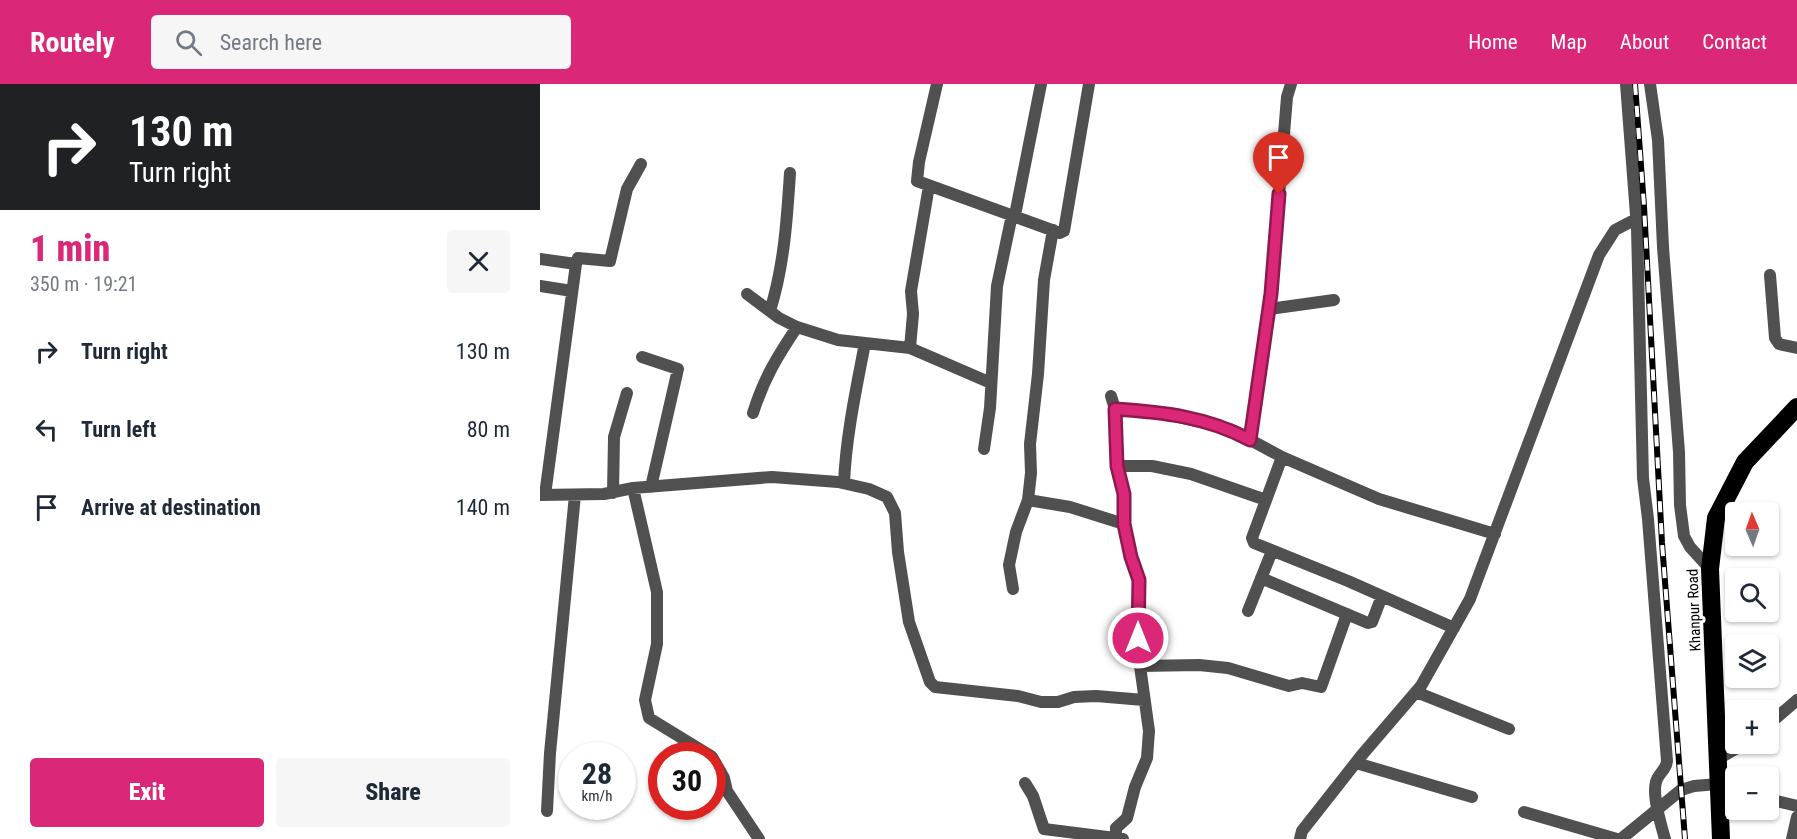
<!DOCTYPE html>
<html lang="en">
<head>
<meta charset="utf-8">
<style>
  :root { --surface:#fff; --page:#f6f6f7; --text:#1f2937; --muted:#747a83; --accent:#db2777 }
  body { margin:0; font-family:"Roboto Condensed",sans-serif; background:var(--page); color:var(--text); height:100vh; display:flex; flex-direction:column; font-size:22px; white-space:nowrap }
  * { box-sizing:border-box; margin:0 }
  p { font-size:20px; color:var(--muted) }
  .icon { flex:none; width:33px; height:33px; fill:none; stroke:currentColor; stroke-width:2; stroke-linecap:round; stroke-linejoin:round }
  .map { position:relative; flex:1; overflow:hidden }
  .side { display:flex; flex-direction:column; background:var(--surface); width:540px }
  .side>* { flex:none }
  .hud { background:#202124; color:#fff; overflow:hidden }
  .needle { width:39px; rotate:358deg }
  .controls { position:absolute; left:1185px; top:418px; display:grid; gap:12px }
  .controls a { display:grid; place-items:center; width:54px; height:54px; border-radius:6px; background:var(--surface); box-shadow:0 2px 4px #0004; font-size:30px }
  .speed { position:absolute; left:18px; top:658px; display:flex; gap:12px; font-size:30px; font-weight:700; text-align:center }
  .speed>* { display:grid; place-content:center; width:78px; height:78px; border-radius:50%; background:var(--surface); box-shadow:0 2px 4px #0004; line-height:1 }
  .speed small { font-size:15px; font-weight:400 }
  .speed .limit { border:9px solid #d22; background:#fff; color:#111 }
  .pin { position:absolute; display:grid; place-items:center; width:51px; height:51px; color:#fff; margin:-62px -26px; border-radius:50% 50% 50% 0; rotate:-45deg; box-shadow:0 0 6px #0007 }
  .pin .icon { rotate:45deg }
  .me { position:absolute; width:66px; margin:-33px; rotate:0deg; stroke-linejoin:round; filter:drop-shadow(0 0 4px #0008) }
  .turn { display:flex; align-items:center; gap:21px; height:126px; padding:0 30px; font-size:27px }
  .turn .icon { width:78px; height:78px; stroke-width:2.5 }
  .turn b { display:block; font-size:42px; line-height:51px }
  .round { display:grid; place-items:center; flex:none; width:63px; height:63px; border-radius:6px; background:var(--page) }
  .head { display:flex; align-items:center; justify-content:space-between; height:102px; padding:0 30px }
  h1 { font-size:36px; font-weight:800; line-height:45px; color:var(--accent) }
  .primary-button { display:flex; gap:12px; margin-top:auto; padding:12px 30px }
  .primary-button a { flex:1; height:69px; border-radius:6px; background:var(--accent); color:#fff; font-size:24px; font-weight:800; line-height:69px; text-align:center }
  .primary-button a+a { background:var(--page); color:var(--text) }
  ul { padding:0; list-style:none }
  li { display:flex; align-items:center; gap:18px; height:78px; padding:0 30px }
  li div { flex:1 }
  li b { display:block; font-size:22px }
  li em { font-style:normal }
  header { display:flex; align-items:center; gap:36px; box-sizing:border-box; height:84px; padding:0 30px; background:var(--accent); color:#fff }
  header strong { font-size:28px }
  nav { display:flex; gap:33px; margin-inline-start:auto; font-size:21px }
  .search { width:420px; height:54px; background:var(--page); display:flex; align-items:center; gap:15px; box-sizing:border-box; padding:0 21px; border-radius:6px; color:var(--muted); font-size:22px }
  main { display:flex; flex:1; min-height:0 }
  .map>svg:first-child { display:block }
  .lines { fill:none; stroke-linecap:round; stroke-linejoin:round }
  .street { stroke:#505050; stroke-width:12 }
  .highway { stroke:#000; stroke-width:18 }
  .rail-casing { stroke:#000; stroke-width:6 }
  .rail { stroke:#fff; stroke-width:4; stroke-dasharray:11; stroke-linecap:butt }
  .route-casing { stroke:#8e194d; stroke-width:15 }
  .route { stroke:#db2777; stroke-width:10 }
  .labels { text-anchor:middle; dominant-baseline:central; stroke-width:6; stroke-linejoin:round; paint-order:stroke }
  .street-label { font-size:15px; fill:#000; stroke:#fff }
</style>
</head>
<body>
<header>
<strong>Routely</strong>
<div class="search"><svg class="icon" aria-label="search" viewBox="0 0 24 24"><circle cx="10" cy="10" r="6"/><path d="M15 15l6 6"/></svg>Search here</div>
<nav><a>Home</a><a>Map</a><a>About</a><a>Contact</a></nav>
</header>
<main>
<section class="side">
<div class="hud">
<div class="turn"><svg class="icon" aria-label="right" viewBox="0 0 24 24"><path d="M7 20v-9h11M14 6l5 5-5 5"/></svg><div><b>130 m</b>Turn right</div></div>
</div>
<div class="head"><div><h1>1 min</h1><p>350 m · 19:21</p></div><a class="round"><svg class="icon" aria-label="close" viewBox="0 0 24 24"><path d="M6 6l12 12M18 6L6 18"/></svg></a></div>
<ul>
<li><svg class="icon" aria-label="right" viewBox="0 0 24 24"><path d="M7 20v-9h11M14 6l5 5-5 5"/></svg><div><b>Turn right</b></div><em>130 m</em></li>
<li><svg class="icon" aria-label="left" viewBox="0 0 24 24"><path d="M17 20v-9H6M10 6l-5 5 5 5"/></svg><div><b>Turn left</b></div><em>80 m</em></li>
<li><svg class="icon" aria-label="arrive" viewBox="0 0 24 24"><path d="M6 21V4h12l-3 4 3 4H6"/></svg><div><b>Arrive at destination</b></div><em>140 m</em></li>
</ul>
<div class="primary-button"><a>Exit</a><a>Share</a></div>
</section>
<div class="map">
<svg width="1257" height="755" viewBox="0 0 1257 755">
  <rect width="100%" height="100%" fill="#fff"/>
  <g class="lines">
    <!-- street -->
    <path class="street" d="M397 0 379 78 377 97 520 149 524 147 549 0
      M1086 0 1097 144 1103 394 1108 435 1127 677C1126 687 1118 689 1116 698 1112 712 1121 741 1125 755
      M1110 0 1118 56 1123 163 1139 368 1140 421 1144 452 1150 463 1170 485
      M475 131 501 0
      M0 175 36 180
      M1230 191 1235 254 1239 260 1257 264
      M0 202 32 207
      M207 210 239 234 257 243 298 256 370 264 451 299
      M729 225 794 216
      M230 227C244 182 247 136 250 89
      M370 264 373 230 371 207 389 102
      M102 273 138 285 111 403
      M571 312 575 325 577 382 584 410V440L591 473 599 496 598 577 600 582 659 581 688 584 749 602 762 599 781 603 807 530
      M575 325 617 328 690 345 742 373 839 415 955 450
      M213 329C224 294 237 273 257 243
      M710 356 731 210 747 13 751 0
      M444 365 450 324 457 202 472 131
      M742 373 712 454 714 459 808 497 914 544
      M577 382H612L651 390 726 416
      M304 399C306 352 316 306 325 259
      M93 404 117 508V560L105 616 109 634 171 672
      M73 409 74 353 87 309
      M0 411 64 410 93 404 232 393 298 398 329 405 347 413 355 429 358 468 369 538 390 598 395 603 478 612 501 618H518L534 613 556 612 604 616
      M5 411 36 180 38 174 70 177 87 105 101 80
      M488 416 530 423 584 440
      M721 494 828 539 832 538 842 512
      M473 505 469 481 476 448 488 416 491 389 490 360 498 290 504 196 513 146
      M708 527 732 467
      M876 608 969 645
      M1228 641 1257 616
      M172 673 184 694 187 707 219 755
      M1178 675 1204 660
      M816 679 932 713
      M485 699 493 712 504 745 583 755
      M1179 705 1196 708
      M1228 715 1257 722
      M7 727 10 669 35 411
      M984 728 1077 755
      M576 754V744L587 734 595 703 607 674 609 647 600 582
      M760 755 762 747 821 672 881 602 930 515 1059 171 1075 146 1096 135
      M1081 755 1141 706 1154 702 1178 700
      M1252 755 1257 733"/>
    <!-- highway -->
    <path class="highway" d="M1181 755 1170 485 1176 434 1205 378 1257 323"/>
    <!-- rail casing -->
    <g class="rail-casing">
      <path id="rail" d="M1095 0 1104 122 1122 459 1145 755"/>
    </g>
    <!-- rail -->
    <use href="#rail" class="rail"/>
  </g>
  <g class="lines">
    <!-- route casing -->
    <g class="route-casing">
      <path id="route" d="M598 554 599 496 591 473 584 440V410L577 382 575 325C622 328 668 333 710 356L731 210 739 110"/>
    </g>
    <!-- route -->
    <use href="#route" class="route"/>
  </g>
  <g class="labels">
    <!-- street labels -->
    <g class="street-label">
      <text transform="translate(1154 526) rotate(-92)">Khanpur Road</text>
    </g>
  </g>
</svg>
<div class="controls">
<a><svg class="needle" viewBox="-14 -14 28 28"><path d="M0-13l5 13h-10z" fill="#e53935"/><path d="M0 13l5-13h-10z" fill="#747a83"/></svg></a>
<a><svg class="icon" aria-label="search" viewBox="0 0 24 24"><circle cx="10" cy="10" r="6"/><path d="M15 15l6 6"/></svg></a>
<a><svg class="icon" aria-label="layers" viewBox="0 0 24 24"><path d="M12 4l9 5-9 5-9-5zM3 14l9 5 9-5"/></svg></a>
<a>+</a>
<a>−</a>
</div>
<div class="speed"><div>28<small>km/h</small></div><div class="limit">30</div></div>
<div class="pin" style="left:739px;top:110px;background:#d93025"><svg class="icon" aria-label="arrive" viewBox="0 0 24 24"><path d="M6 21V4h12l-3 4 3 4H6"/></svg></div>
<svg class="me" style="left:598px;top:554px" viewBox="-20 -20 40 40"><circle r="17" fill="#db2777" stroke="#fff" stroke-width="3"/><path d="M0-11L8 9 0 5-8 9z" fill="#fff"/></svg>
</div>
</main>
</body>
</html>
